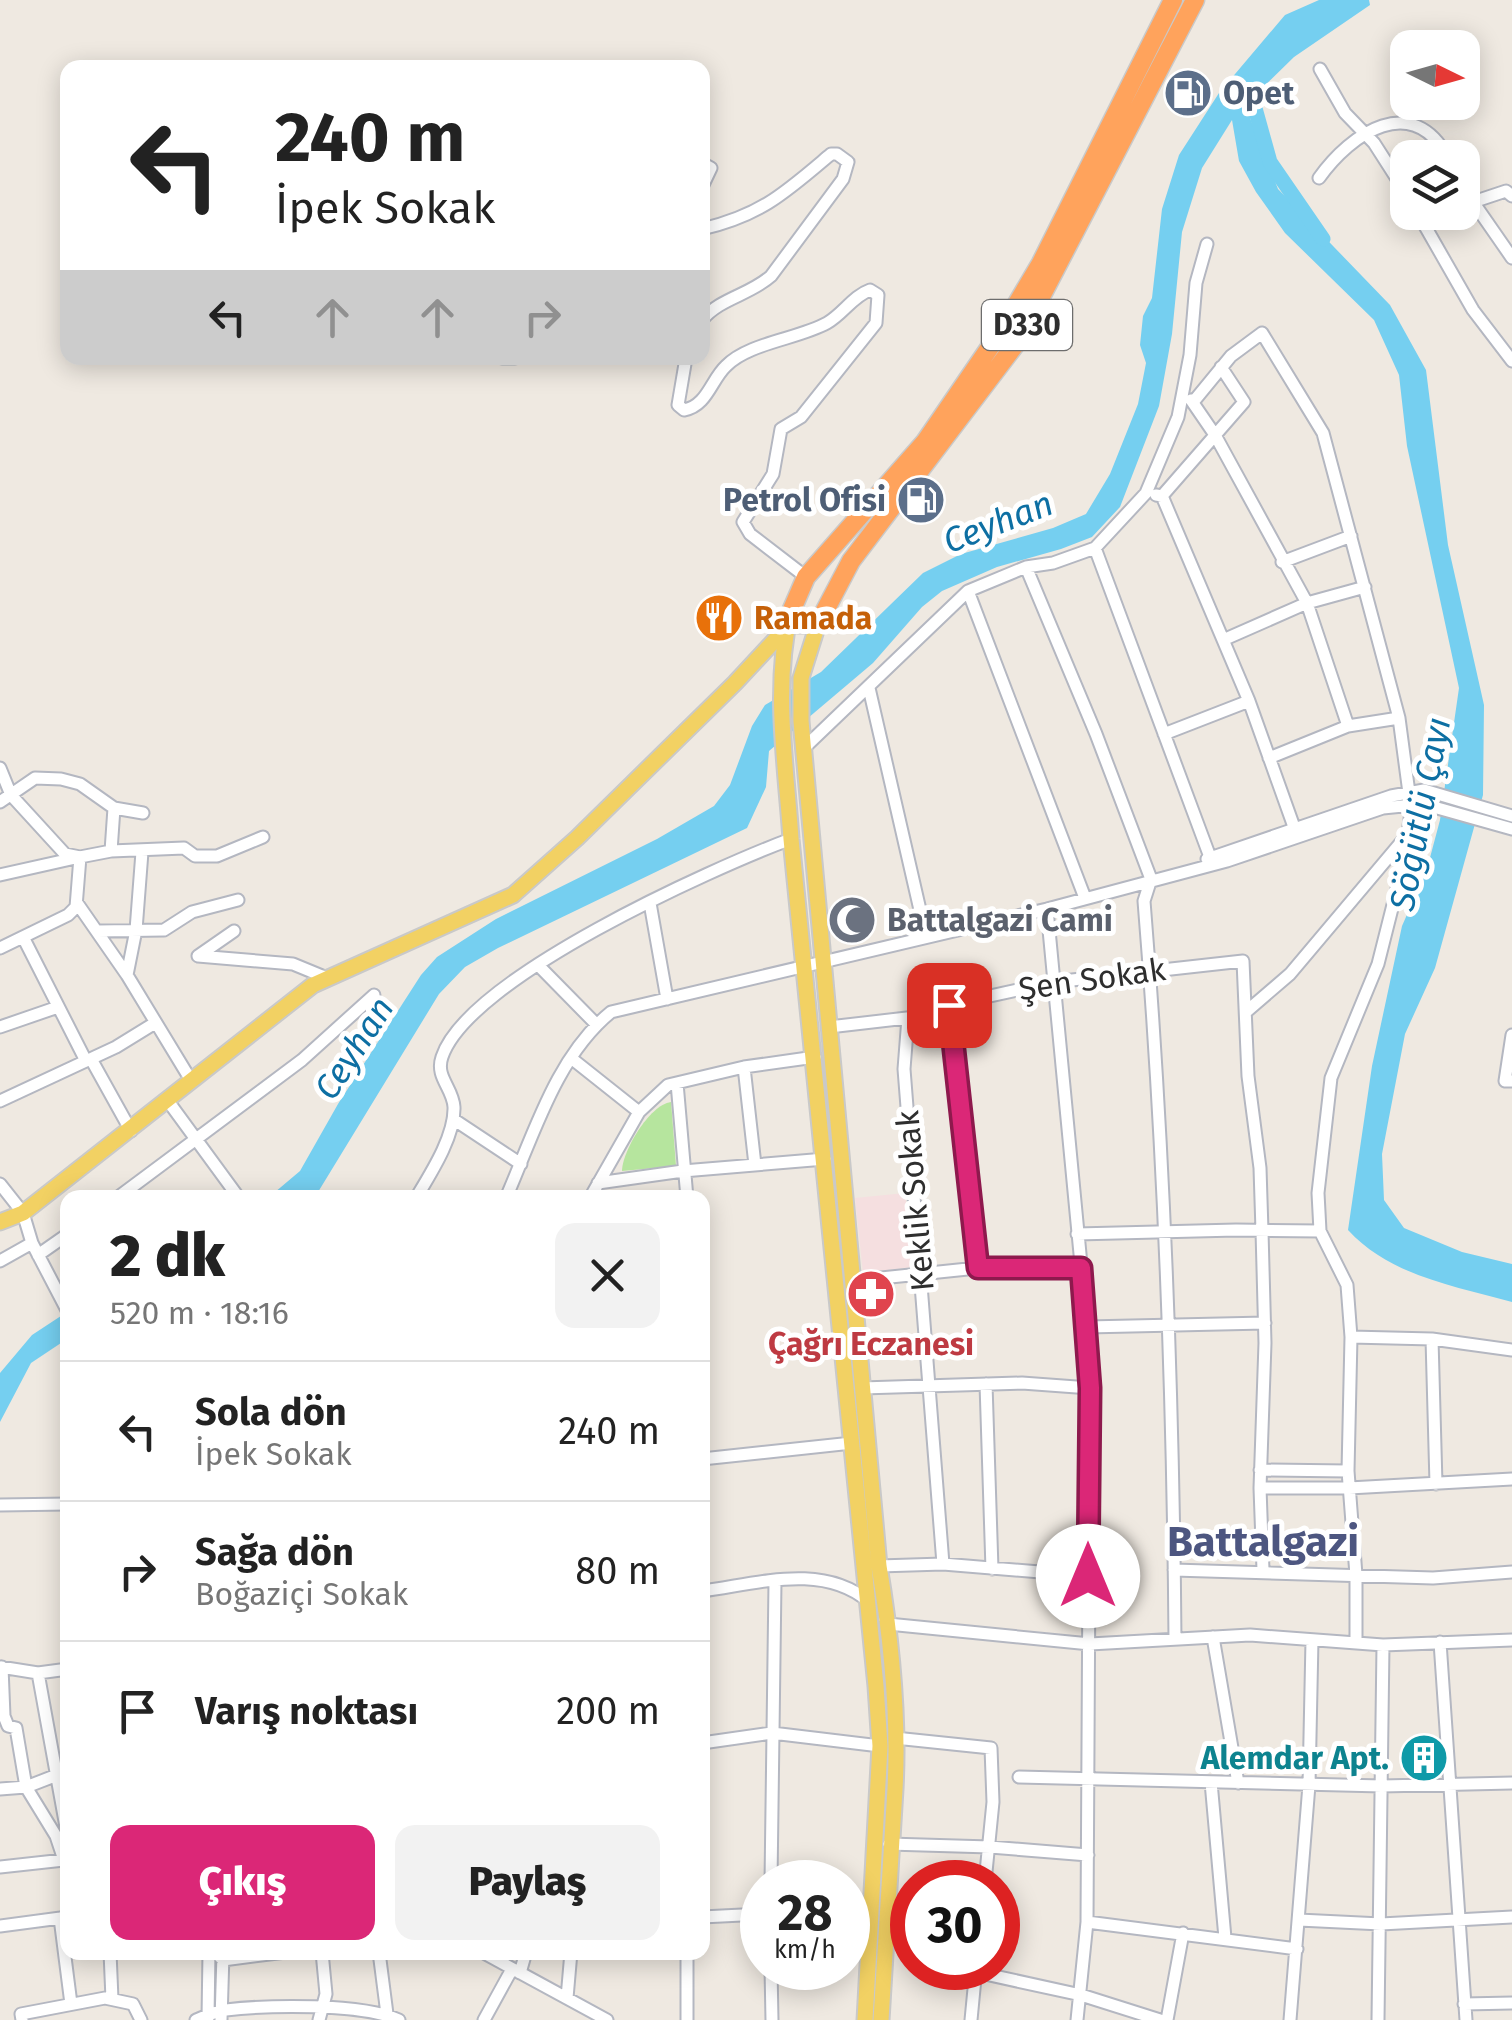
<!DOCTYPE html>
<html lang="tr">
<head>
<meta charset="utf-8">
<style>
  :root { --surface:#fff; --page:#f2f2f2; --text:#222; --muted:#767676; --line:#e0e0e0; --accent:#db2777 }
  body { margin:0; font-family:"Fira Sans",sans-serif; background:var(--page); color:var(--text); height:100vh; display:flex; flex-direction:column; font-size:38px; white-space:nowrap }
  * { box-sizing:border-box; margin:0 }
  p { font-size:32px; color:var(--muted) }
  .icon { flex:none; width:55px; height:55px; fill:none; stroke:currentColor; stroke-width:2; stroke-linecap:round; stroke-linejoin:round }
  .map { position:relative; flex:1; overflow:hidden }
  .sheet { position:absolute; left:60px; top:1190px; width:650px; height:770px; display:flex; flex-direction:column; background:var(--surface); border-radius:20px; box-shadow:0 5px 25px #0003 }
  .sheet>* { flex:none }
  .top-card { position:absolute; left:60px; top:60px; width:650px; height:305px; border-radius:20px; box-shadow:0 5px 25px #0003; background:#fff; color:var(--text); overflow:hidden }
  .needle { width:65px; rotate:95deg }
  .fabs { position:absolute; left:1390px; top:30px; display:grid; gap:20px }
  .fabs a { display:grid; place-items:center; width:90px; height:90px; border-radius:20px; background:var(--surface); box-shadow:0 5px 25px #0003; font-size:50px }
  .speed { position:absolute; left:740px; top:1860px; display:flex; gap:20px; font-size:50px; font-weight:700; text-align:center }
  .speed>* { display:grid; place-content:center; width:130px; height:130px; border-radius:50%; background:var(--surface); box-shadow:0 5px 25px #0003; line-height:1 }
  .speed small { font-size:25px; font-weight:400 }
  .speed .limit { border:15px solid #d22; background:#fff; color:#111 }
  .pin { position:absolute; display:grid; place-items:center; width:85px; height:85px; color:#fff; margin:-42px; border-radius:20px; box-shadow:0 5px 15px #0006 }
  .me { position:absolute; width:110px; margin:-55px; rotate:0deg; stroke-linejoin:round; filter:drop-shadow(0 0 8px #0008) }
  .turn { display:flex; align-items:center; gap:35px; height:210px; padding:0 50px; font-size:45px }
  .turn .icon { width:130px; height:130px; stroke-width:2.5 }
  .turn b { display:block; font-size:70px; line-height:85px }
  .lanes { display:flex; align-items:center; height:95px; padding:0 50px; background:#0003; justify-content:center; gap:50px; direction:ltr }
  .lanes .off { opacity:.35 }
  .round { display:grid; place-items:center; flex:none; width:105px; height:105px; border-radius:20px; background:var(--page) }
  .overview { display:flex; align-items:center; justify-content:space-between; height:170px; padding:0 50px }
  h1 { font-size:60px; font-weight:800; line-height:75px }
  .cta { display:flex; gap:20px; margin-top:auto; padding:20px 50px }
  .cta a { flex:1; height:115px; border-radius:20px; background:var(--accent); color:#fff; font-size:40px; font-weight:800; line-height:115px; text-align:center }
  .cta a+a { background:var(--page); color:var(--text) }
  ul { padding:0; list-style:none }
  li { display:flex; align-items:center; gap:30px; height:140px; padding:0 50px; border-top:2px solid var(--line) }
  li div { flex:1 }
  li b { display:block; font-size:38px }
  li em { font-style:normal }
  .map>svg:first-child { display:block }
  .medical { fill:#f5dfe0 }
  .green { fill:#b6e59e }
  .water { fill:#75cff0 }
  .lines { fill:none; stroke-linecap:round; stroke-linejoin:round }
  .river { stroke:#75cff0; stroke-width:15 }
  .minor-casing { stroke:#b4b7c1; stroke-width:15 }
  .major-casing { stroke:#c9c9c9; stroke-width:19 }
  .highway-casing { stroke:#c9c9c9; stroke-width:21 }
  .minor { stroke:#fff; stroke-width:11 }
  .major { stroke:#f2d163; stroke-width:15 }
  .highway { stroke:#ffa35c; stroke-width:18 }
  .route-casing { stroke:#8e194d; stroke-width:25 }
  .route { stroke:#db2777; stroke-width:18 }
  .labels { text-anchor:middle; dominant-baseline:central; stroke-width:10; stroke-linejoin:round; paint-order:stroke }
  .shield { fill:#fff; stroke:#6d6d6d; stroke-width:2.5 }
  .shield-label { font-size:30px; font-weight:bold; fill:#2e2e2e }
  .service-label { font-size:32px; font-weight:bold; fill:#4e5e75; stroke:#fff; text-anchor:start }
  .food-label { font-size:32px; font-weight:bold; fill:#c56008; stroke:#fff; text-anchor:start }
  .worship-label { font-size:32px; font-weight:bold; fill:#5b616d; stroke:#fff; text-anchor:start }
  .street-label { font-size:32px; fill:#2e2e2e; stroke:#fff }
  .health-label { font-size:32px; font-weight:bold; fill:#be3a42; stroke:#fff }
  .culture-label { font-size:32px; font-weight:bold; fill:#0d838f; stroke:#fff; text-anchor:end }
  .water-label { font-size:35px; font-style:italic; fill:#0d6fa3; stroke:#fff }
  .district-label { font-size:42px; font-weight:bold; fill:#4d5680; stroke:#fff }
</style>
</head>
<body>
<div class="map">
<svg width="1512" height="2020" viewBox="0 0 1512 2020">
  <rect width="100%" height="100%" fill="#efe9e1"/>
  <!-- medical -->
  <path class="medical" d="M905 1193 913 1267 863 1273 855 1198Z"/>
  <!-- green -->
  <path class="green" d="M671 1102 676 1166 622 1171C622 1152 649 1105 671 1102Z"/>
  <!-- water -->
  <path class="water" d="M1319 0H1369L1370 5 1294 57 1252 98 1250 118 1278 189 1390 305 1426 370 1448 545 1484 705 1483 795 1435 968 1405 1034 1382 1154 1384 1200 1404 1228 1462 1252 1512 1264V1302C1455 1286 1390 1276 1348 1230L1372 1066 1402 926 1427 869 1440 820 1459 688 1407 446 1399 375 1374 320 1285 233 1256 192 1239 161 1232 120 1202 168 1182 232 1172 334 1159 406 1120 507 1092 537 1061 549 997 567 942 591 922 607 873 663 769 751 766 787 747 828 498 948 465 967 439 994 315 1197 268 1198 300 1171 338 1104 421 975 437 957 496 919 657 839 714 806 730 785 752 726 765 705 821 672 923 573 961 554 1053 528 1086 514 1110 474 1138 404 1146 363 1140 345 1143 316 1152 298 1162 209 1179 155 1219 93 1285 15Z
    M67 1312V1339L31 1363 0 1422V1373L32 1335Z"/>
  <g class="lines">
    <!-- river -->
    <path class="river" d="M1248 83 1270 162 1323 239"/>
    <!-- minor casing -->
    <g class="minor-casing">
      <path id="minor" d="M1320 69 1345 113 1374 143 1408 196
        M702 163 711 168 702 187
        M1319 178C1351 133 1413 91 1448 158
        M1462 186 1512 258
        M1473 202 1506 191 1512 196
        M1417 212 1473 310 1512 361
        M702 229C762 215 786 192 831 154H837L848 162 843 179 771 276C750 295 720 298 702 320
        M502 358H515
        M686 358 678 405 684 410C707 406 711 380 726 366 748 343 798 339 827 323 843 314 853 296 870 290L878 295 876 323 801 417 781 429 773 474 743 522 750 534 806 577
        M1191 400 1215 435 1307 603 1348 726
        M1194 401 1231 356 1262 333 1323 433 1399 718 1409 793
        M1156 495 1162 496 1244 402 1221 367
        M1162 496 1249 701 1294 827
        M1095 548 1210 857
        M1282 562 1351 536
        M1026 567 1096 734 1151 879 1144 901C1164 1147 1173 1392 1175 1639
        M968 591 1085 898
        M1223 640 1307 603 1365 587
        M869 688 926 936
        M1164 734 1249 701
        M803 749 968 591 1026 567 1053 563 1095 548 1146 493 1178 417 1190 355 1196 283 1207 244
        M1269 758 1348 726 1399 718
        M0 768 11 795 65 854 80 857 111 851 184 848 195 856H217L263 837
        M0 802 35 778 61 779 80 784 114 808 143 813
        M111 851 114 808
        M1207 859 1391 796 1424 790 1512 816
        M0 875 80 857 76 907 68 915 0 948
        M77 903 127 975 192 1082
        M650 903 667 999
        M1047 909 1087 1327 1090 1388 1087 1922 1077 2020
        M98 931 164 930 192 912 238 900
        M23 937 86 1061
        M198 956 293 964 327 978
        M198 956 234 931
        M538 965 596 1024
        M127 975 136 930 142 852
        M949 1005 978 1268
        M1247 1011 1290 974 1408 834
        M908 1018 904 1069 943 1564
        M0 1027 58 1007
        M829 1027 924 1016 949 1005 1054 982 1243 961 1248 1076 1260 1168 1262 1231 1265 1343 1260 1488 1263 1570
        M1512 1035 1505 1081H1512
        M571 1058 639 1112
        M91 1059 131 1131
        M744 1067 755 1165
        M677 1083 687 1198
        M0 1101 116 1047 155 1023
        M168 1101 239 1198
        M453 1119 521 1164
        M598 1183 683 1171 825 1159
        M0 1184 23 1213 32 1243 68 1312
        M117 1198 302 1060 374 995
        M416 1198C431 1173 455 1136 454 1107 453 1088 435 1077 442 1057 468 978 713 868 791 839
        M506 1198C534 1134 556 1057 611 1012L1047 909 1227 861 1383 808 1423 804 1512 829
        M590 1198 639 1112 668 1085 744 1067 815 1057
        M1077 1234 1236 1230 1320 1231
        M38 1255 68 1234
        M0 1261 32 1243
        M852 1281 987 1267 1081 1268
        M1087 1327 1265 1323
        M1351 1337 1432 1339 1512 1350
        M1432 1339 1436 1484
        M986 1384 992 1569
        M862 1388 1022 1383 1090 1388
        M702 1459 852 1443
        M1260 1470 1348 1471
        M1260 1488H1349L1512 1479
        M0 1505 68 1504
        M879 1566 943 1564 1088 1576
        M1174 1570 1433 1578 1512 1572
        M702 1591C757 1584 823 1562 869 1602
        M885 1619 888 1624 1090 1644 1250 1635 1383 1645 1512 1640
        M1213 1637 1238 1783
        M1440 1642 1466 2020
        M1356 1643V1575L1348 1471 1351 1337 1347 1285 1320 1231 1318 1193 1331 1078 1378 964 1404 861 1412 805
        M0 1667 38 1673 68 1669
        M38 1673 66 1827
        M895 1738 991 1748 993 1802 985 1882
        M702 1743 772 1733 880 1746
        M1019 1777 1382 1786 1512 1783
        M1211 1782 1225 1938
        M0 1789 26 1787 57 1775
        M889 1844 990 1847 1088 1855
        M0 1867 64 1860 56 1836 26 1787 16 1728 8 1726 4 1716 2 1667
        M771 1882 775 1582
        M702 1917 762 1914
        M60 1918 71 2004
        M1299 1920 1381 1924 1512 1917
        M1087 1922 1297 1949
        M0 1926 68 1917
        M110 1952 112 1999
        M215 1952 223 1960 286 1952
        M379 1952 387 2014
        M482 1952 607 2020
        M687 1952V2020
        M771 1968 772 2020
        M976 1972 1081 1995 1160 2020
        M520 1973 526 1952
        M567 1998 571 1952
        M1464 2004 1512 2003
        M208 2018 209 1952
        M22 2020 21 2014 105 1998 133 2004 141 2020
        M196 2020C206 2016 216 2011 226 2010 268 2005 362 2003 399 2020
        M221 2020 223 1954
        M319 2020 326 1994 322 1952
        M484 2020 512 1969
        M971 2020 976 1968
        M1167 2020 1183 1933
        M1290 2020 1309 1785 1312 1640
        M1378 2020 1383 1645"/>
    </g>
    <!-- major casing -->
    <g class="major-casing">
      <path id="major" d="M790 614C773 688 786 765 791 839L876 1686 880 1746 865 2020
        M818 624 801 678V721L879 1566C891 1638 899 1715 895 1789 890 1866 885 1943 881 2020
        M0 1222 23 1213 313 985 513 895 577 838 735 683 787 627"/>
    </g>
    <!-- highway casing -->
    <g class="highway-casing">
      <path id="highway" d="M1173 0 1041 263 999 334 925 442 806 577 790 614 798 624H818L851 561 1018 341 1195 0"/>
    </g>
    <!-- minor -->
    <use href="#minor" class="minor"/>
    <!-- major -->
    <use href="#major" class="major"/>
    <!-- highway -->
    <use href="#highway" class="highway"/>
  </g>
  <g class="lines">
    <!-- route casing -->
    <g class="route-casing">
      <path id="route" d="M949 1005 978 1268H1081L1090 1388 1088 1576"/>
    </g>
    <!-- route -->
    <use href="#route" class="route"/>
  </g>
  <!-- icons -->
  <defs>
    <g id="fuel-disc" transform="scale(2.5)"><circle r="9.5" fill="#5c6f8a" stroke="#fff"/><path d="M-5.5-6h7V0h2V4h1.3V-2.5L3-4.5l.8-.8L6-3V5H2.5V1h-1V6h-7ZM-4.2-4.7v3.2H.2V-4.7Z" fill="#fff"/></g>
    <g id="restaurant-disc" transform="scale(2.5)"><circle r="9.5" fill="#e8710a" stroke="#fff"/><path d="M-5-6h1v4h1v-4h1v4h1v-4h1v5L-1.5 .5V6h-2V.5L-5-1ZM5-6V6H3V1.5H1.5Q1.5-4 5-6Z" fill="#fff"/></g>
    <g id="mosque-disc" transform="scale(2.5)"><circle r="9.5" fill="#6b7280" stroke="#fff"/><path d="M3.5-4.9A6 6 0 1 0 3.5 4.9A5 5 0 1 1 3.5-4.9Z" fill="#fff"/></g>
    <g id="pharmacy-disc" transform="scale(2.5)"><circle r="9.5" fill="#e0444e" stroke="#fff"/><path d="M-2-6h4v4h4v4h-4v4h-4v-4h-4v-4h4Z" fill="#fff"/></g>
    <g id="building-disc" transform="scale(2.5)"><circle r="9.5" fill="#0f9aa8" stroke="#fff"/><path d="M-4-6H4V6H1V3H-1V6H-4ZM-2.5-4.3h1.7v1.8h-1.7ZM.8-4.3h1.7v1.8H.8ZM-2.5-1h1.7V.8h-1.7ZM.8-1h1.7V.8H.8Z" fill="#fff"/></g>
  </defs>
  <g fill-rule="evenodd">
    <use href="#fuel-disc" x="1188" y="93"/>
    <use href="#fuel-disc" x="921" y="500"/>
    <use href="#restaurant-disc" x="719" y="618"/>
    <use href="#mosque-disc" x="852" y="920"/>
    <use href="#pharmacy-disc" x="871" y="1294"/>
    <use href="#building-disc" x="1424" y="1758"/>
  </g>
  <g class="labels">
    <!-- shield labels -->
    <rect class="shield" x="982" y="300" width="90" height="50" rx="8"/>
    <g class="shield-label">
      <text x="1027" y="325">D330</text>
    </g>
    <!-- service labels -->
    <g class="service-label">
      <text x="1223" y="93">Opet</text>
      <text x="886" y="500" text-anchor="end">Petrol Ofisi</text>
    </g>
    <!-- food labels -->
    <g class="food-label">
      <text x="754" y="618">Ramada</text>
    </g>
    <!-- worship labels -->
    <g class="worship-label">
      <text x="887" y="920">Battalgazi Cami</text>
    </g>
    <!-- street labels -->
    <g class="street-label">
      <text transform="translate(1092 979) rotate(-8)">Şen Sokak</text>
      <text transform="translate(915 1201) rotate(-95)">Keklik Sokak</text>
    </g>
    <!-- health labels -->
    <g class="health-label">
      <text x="871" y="1344">Çağrı Eczanesi</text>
    </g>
    <!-- culture labels -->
    <g class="culture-label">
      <text x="1389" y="1758">Alemdar Apt.</text>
    </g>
    <!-- water labels -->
    <g class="water-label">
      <text transform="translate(998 522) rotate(-21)">Ceyhan</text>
      <text transform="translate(1420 814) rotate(-79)">Söğütlü Çayı</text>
      <text transform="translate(354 1048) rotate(-57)">Ceyhan</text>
    </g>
    <!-- district labels -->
    <g class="district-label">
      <text x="1263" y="1542">Battalgazi</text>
    </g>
  </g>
</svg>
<div class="fabs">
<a><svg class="needle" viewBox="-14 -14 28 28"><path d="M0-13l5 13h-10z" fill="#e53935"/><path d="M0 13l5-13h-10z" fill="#767676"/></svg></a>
<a><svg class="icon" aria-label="layers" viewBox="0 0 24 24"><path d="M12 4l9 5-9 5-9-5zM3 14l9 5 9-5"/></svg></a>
</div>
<div class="speed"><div>28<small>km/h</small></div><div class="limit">30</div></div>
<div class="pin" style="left:949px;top:1005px;background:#d93025"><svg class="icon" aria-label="arrive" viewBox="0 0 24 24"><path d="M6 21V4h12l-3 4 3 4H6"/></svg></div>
<svg class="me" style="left:1088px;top:1576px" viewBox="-20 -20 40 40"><circle r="19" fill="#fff"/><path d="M0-13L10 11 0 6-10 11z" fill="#db2777"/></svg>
<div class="top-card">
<div class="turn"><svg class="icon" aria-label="left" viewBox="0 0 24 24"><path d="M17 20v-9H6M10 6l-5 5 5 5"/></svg><div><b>240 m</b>İpek Sokak</div></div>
<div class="lanes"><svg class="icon" aria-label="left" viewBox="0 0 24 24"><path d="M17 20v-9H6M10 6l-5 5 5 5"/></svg><svg class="icon off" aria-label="ahead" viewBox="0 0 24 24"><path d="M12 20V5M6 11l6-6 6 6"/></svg><svg class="icon off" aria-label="ahead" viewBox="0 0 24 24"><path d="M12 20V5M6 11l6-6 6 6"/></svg><svg class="icon off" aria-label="right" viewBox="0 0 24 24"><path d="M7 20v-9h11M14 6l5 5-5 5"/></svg></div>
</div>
<section class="sheet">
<div class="overview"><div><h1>2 dk</h1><p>520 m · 18:16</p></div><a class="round"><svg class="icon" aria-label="close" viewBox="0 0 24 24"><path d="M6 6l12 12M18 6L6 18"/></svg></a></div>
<ul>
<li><svg class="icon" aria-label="left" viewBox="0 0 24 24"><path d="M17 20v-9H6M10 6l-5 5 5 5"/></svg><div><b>Sola dön</b><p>İpek Sokak</p></div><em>240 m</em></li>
<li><svg class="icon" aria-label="right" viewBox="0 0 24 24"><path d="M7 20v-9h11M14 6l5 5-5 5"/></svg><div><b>Sağa dön</b><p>Boğaziçi Sokak</p></div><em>80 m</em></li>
<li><svg class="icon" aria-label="arrive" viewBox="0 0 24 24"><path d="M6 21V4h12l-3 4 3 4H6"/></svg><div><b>Varış noktası</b></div><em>200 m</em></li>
</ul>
<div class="cta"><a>Çıkış</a><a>Paylaş</a></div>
</section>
</div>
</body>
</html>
